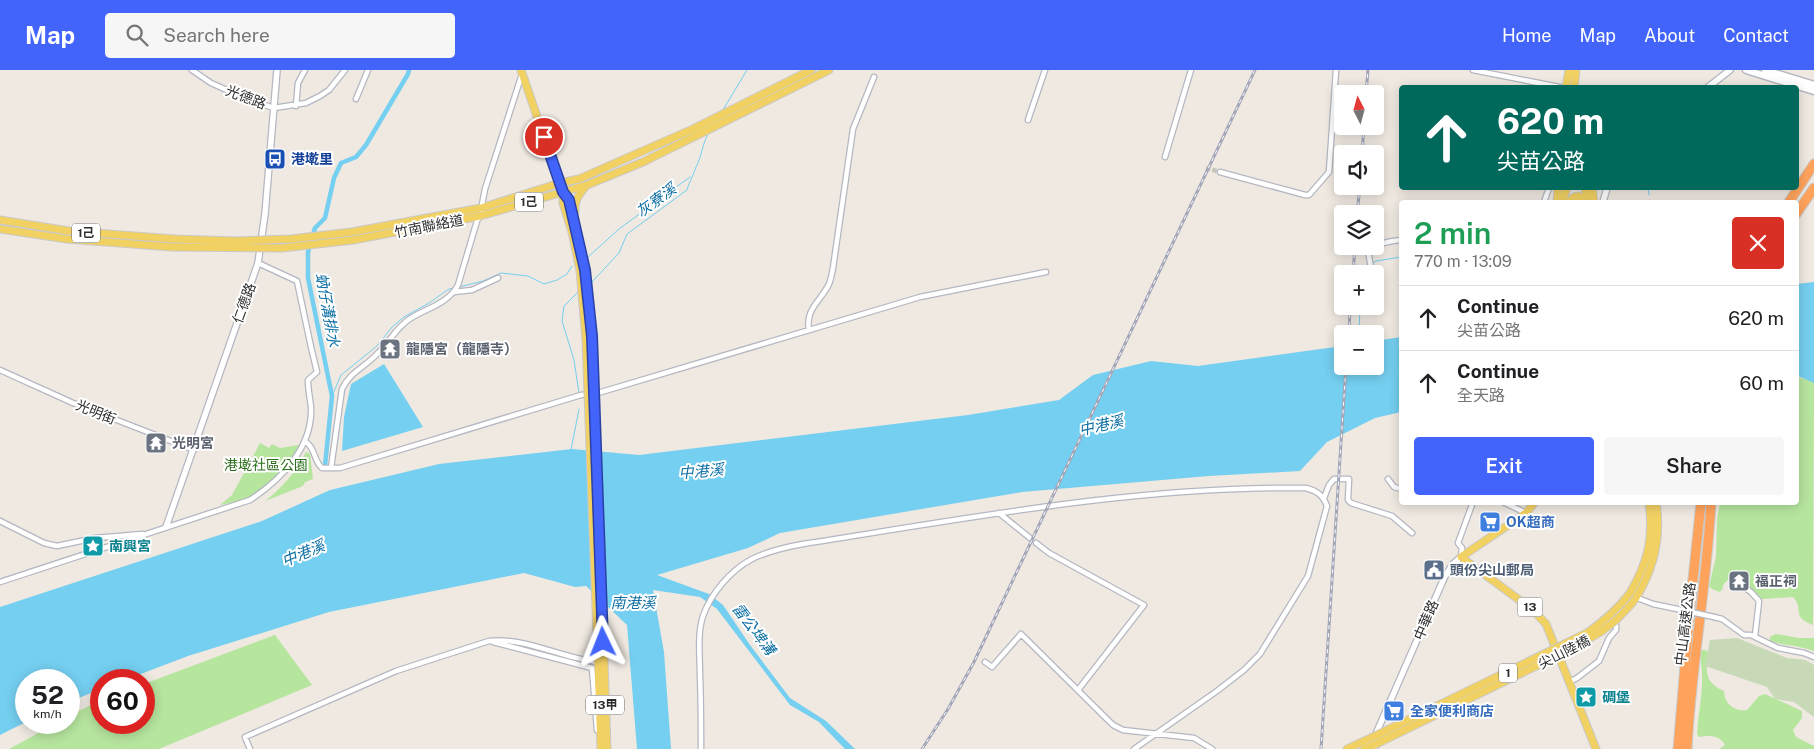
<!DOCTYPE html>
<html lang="en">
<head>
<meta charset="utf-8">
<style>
  :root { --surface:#fff; --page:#f6f6f6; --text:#202124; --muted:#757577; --line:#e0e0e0; --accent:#4264fb }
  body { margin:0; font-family:"Public Sans","Noto Sans TC",sans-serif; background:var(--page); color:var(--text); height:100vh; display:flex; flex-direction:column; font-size:19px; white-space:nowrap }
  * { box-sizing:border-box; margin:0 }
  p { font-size:16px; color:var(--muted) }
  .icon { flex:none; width:28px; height:28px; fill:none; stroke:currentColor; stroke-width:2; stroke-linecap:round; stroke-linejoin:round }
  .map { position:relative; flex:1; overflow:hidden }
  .sheet { position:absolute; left:1399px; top:130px; width:400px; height:305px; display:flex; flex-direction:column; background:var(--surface); border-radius:5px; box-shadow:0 2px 12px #0003 }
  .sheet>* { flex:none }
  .hud { position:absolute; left:1399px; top:15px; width:400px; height:105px; border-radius:5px; box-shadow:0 2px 12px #0003; background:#00695c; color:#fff; overflow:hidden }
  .needle { width:32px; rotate:354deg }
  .fabs { position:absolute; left:1334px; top:15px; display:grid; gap:10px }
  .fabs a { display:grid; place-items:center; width:50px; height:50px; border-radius:5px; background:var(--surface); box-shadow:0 2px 12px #0003; font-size:25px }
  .speed { position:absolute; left:15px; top:599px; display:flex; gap:10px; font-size:25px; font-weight:700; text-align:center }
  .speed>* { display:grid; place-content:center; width:65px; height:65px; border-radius:50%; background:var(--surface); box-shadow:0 2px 12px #0003; line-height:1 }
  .speed small { font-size:12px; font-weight:400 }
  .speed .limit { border:8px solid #d22; background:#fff; color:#111 }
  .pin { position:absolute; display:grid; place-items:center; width:42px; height:42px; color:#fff; margin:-21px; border:2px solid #fff; border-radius:50%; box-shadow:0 1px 5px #0007 }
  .me { position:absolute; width:55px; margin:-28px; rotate:358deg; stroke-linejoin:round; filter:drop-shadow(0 0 4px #0008) }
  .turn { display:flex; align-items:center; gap:18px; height:105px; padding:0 15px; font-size:22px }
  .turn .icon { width:65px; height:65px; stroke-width:2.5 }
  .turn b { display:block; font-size:35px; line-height:42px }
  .round { display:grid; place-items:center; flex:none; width:52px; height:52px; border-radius:5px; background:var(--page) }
  .overview { display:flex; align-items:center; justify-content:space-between; height:85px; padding:0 15px }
  h1 { font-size:30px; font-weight:600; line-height:38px; color:#1e9e55 }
  .primary-button { display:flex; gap:10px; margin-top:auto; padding:10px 15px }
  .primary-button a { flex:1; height:58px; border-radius:5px; background:var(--accent); color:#fff; font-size:20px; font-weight:600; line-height:58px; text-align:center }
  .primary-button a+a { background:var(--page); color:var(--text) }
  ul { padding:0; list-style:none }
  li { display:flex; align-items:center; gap:15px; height:65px; padding:0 15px; border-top:1px solid var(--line) }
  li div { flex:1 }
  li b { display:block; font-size:19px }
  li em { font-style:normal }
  header { display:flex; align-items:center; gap:30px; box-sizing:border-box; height:70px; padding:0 25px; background:var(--accent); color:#fff }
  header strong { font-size:24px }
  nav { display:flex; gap:28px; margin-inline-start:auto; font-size:18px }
  .search { width:350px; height:45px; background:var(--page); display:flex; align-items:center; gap:12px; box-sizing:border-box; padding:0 18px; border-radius:5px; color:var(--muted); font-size:19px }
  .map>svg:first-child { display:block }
  .green { fill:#b6e59e }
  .cemetery { fill:#c8d9b8 }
  .water { fill:#75cff0 }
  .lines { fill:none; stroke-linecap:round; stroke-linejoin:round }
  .stream { stroke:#75cff0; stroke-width:1 }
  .canal { stroke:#75cff0; stroke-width:4.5 }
  .minor-tunnel { stroke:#c8c4bd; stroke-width:4.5; stroke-dasharray:4.5 2; stroke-linecap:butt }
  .minor-casing { stroke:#b4b7c1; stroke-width:7 }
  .tertiary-casing { stroke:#b4b7c1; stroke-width:8 }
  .secondary-casing { stroke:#b4b7c1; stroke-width:9 }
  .primary-casing { stroke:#c9c9c9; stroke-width:9 }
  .motorway-casing { stroke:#c9c9c9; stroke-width:11 }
  .minor { stroke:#fff; stroke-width:4.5 }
  .tertiary { stroke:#fff; stroke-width:5.5 }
  .secondary { stroke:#fff; stroke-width:6 }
  .primary { stroke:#f2d163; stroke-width:7 }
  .motorway { stroke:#ffa35c; stroke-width:9 }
  .rail-casing { stroke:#a3a6b8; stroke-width:3 }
  .rail { stroke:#fff; stroke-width:1; stroke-dasharray:4; stroke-linecap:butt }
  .minor-bridge-casing { stroke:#b4b7c1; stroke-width:7; stroke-linecap:butt }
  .primary-bridge-casing { stroke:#c9c9c9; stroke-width:9; stroke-linecap:butt }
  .minor-bridge { stroke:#fff; stroke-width:4.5 }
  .primary-bridge { stroke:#f2d163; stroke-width:7 }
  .route-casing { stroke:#2b41a3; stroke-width:12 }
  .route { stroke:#4264fb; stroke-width:9 }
  .labels { text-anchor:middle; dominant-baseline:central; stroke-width:4; stroke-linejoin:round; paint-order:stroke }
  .shield { fill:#fff; stroke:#6d6d6d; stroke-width:1 }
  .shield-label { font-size:12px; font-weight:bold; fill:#2e2e2e }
  .street-label { font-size:14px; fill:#2e2e2e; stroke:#fff }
  .transit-label { font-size:14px; font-weight:bold; fill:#164399; stroke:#fff; text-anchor:start }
  .worship-label { font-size:14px; font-weight:bold; fill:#5b616d; stroke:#fff; text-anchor:start }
  .park-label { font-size:14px; fill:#2c6e1b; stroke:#fff }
  .shop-label { font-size:14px; font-weight:bold; fill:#366cbe; stroke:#fff; text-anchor:start }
  .culture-label { font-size:14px; font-weight:bold; fill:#0d838f; stroke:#fff; text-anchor:start }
  .service-label { font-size:14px; font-weight:bold; fill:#4e5e75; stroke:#fff; text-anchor:start }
  .water-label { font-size:15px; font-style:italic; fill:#0d6fa3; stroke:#fff }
</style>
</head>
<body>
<header>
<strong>Map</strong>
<div class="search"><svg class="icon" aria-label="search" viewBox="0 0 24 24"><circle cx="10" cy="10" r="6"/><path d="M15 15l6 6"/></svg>Search here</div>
<nav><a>Home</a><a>Map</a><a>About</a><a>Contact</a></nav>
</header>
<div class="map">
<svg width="1814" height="679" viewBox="0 0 1814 679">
  <rect width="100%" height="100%" fill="#efe9e1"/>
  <!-- green -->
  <path class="green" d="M1796 307 1814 311 1813 555C1790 546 1805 540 1793 527L1762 529C1752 520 1727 495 1722 520L1719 522 1712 519 1709 516 1716 487 1717 449 1720 433 1796 432Z
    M260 373 269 378 272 374 280 378 299 375C288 395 271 416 251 427 242 431 230 433 220 435L232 425Z
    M306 382 310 384 313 409 305 412 303 416 265 431C283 417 296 402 306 382Z
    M1776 564 1799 568H1814V581C1799 575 1785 576 1770 571V567Z
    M275 565 312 615 159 679H9L57 653 69 652V646L101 630V652H144V614Z
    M1702 580H1705L1708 582C1706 601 1704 612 1724 621 1724 633 1734 642 1747 640L1759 626 1765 624 1802 641V648L1793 660 1796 667 1814 676V679H1719L1725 675C1720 665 1709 665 1699 667L1697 664C1698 644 1703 624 1702 604 1702 596 1699 587 1702 580Z"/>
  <!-- cemetery -->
  <path class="cemetery" d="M1737 568 1787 588 1805 590 1814 595V647L1794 632 1775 629 1767 617 1705 596 1710 570Z"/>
  <!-- water -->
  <path class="water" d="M1814 212V313L1796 305V214Z
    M1401 267V342L1375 348 1327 372 1300 401 1209 406 1022 422 780 463 748 478 657 505 709 524 723 535 750 575 790 628 826 651 855 679H845L819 652 790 635 717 539 700 527 653 520 664 582 671 679H637L627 555 586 516 575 517 524 503 329 542 188 586 125 610H101V619L69 632V610H26V652L0 665V537L262 451 330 420 439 394 572 379 639 385 968 345 1059 330 1093 305 1151 291 1198 296 1342 276V296H1375V271Z
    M384 294 423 357 342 381 344 347 351 314Z"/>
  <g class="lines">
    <!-- stream -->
    <path class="stream" d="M723 40 747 0
      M1648 118 1649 125
      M588 187 619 159 690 107
      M1365 198 1376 191 1401 187
      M591 213 619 183 627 164 687 120C690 110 693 106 696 97 702 86 702 74 709 62
      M459 217 483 211 501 203 528 206 544 214 557 210 567 204 572 196
      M577 223 564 236 562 251 574 290 579 323
      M1359 264 1360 236
      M332 326 341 305 377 276 392 257 404 247 429 233 449 219 455 218
      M571 380 579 339"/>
    <!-- canal -->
    <path class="canal" d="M325 396 332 326 308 208V182L315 158 325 148 334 108 341 93 356 87 366 75 408 4 409 0"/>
    <!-- minor-tunnel -->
    <path class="minor-tunnel" d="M1206 98 1220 102"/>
    <!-- minor casing -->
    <g class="minor-casing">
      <path id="minor" d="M192 0 211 13 249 30 274 38 306 33 320 26 329 20 345 0
        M1473 0 1564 18
        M356 29 368 0
        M296 36 298 13 305 0
        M1028 50 1045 0
        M1165 87 1191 0
        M1220 102 1305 125H1309L1329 102 1336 0
        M1544 132 1549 118
        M481 140 485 119 522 4
        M1372 204 1368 181C1377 173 1390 171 1401 170
        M454 222 472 220 498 208
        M809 260C805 239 821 231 829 214 831 209 832 203 833 198L853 59 874 7
        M0 300 73 333 194 380
        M306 372C316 379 313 390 322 398H340L581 325 598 323 920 227 1046 202
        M331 398 342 319C350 302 365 297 377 284 390 272 396 257 411 248 427 238 449 233 458 215L477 151 479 147
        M1388 409 1394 417 1401 419
        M1324 428 1329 415 1334 409H1349L1348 430 1351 433 1392 446 1412 463
        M1503 432 1526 443
        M999 443 1030 468
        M0 451 44 473 57 476 95 468 142 464
        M1036 473 1049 483 1144 535 1078 620
        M1461 487 1462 478 1458 473 1473 432
        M1732 509 1751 522 1759 531 1755 566
        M0 512 250 430C281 410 313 377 311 337 310 328 308 320 308 310L317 302 311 277 297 211 258 193
        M1635 527 1653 534 1677 539
        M1714 547 1722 549 1744 565H1751L1778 578 1804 583 1814 587
        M493 572 592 598 597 660
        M985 592 992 597 1021 564 1113 655 1123 660 1194 668 1212 679
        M1569 612 1577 608 1599 591 1609 568 1616 560V550
        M250 679 245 667 396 601 489 571C527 567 562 589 599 592
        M701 679C701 655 701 631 700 606 700 587 697 564 703 546 711 523 731 500 752 489 768 481 786 477 803 474 970 448 1137 416 1306 418 1317 421 1323 425 1327 436L1308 506 1260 584 1244 600 1217 621 1134 679"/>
    </g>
    <!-- tertiary casing -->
    <g class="tertiary-casing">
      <path id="tertiary" d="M1707 18 1730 0
        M1603 132 1607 118
        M166 457 258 193 265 144 277 0
        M1375 679V666L1445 506 1453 494 1461 487"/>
    </g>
    <!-- secondary casing -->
    <g class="secondary-casing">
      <path id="secondary" d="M1746 0 1814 21
        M1765 0 1814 15"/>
    </g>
    <!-- primary casing -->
    <g class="primary-casing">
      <path id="primary" d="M521 0 560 113 563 122 569 130 577 160
        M1566 18 1569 0
        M1574 18 1576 0
        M1585 118 1588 132
        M1592 118 1594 132
        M563 122V133L572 162
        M1557 132 1558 118
        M1562 132 1567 118
        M1569 132 1574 127 1579 126 1588 132
        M575 142C574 131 579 124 586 116
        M0 150 69 161 174 169
        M0 159 67 169 172 177
        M352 162 481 138 560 113 579 109 693 59 811 0
        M353 170 480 146 587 115 643 92 829 0
        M1535 432 1526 443 1461 487 1533 540 1546 554 1596 679
        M1630 523C1648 492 1654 468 1649 432
        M1616 550C1623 542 1632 535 1637 526 1654 498 1661 465 1656 432
        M604 591 607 679
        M598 592 601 679
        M1347 679 1375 666
        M1364 679 1374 675"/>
    </g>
    <!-- motorway casing -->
    <g class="motorway-casing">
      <path id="motorway" d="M1789 132 1814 94
        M1796 144 1814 118
        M1678 679 1689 548 1701 432
        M1687 679C1691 596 1707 515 1711 432"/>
    </g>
    <!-- minor -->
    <use href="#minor" class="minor"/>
    <!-- tertiary -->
    <use href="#tertiary" class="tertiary"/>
    <!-- secondary -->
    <use href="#secondary" class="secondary"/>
    <!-- primary -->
    <use href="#primary" class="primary"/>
    <!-- motorway -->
    <use href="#motorway" class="motorway"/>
    <!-- rail casing -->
    <g class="rail-casing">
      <path id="rail" d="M1366 24 1368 0
        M1362 84 1364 56
        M1357 144 1360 116
        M1353 204 1355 176
        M1349 264 1350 236
        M922 679 948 639 974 592 1255 0
        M1321 679 1346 296"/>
    </g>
    <!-- rail -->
    <use href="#rail" class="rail"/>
    <!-- minor-bridge casing -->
    <g class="minor-bridge-casing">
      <path id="minor-bridge" d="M1677 539 1714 547"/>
    </g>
    <!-- primary-bridge casing -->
    <g class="primary-bridge-casing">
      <path id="primary-bridge" d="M577 160 585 200 592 266 604 591
        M572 162 580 200 586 270 598 592
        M174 169 236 171 291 169 352 162
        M172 177 282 178 353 170
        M1375 666 1587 563C1604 551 1618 539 1630 523
        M1374 675 1575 577 1602 561 1616 550"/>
    </g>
    <!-- minor-bridge -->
    <use href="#minor-bridge" class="minor-bridge"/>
    <!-- primary-bridge -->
    <use href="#primary-bridge" class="primary-bridge"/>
  </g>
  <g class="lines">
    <!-- route casing -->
    <g class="route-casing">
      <path id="route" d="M544 67 563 122 569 130 585 200 592 266 603 572"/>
    </g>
    <!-- route -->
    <use href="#route" class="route"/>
  </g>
  <!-- icons -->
  <defs>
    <g id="bus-square" transform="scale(1.125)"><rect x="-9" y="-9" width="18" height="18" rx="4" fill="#1a4fb4" stroke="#fff"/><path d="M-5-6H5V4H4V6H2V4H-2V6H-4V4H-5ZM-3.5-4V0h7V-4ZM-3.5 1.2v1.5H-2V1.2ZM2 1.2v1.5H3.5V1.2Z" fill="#fff"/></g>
    <g id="temple-square" transform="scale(1.125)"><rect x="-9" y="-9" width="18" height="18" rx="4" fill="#6b7280" stroke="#fff"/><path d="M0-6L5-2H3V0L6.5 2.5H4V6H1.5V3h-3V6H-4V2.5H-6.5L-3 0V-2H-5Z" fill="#fff"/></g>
    <g id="supermarket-square" transform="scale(1.125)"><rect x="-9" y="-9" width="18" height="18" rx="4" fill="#3f7fe0" stroke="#fff"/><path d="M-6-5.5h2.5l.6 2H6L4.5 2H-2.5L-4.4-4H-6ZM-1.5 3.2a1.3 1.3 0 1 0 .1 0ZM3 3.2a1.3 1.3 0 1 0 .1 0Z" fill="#fff"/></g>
    <g id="sight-square" transform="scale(1.125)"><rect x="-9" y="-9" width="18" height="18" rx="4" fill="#0f9aa8" stroke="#fff"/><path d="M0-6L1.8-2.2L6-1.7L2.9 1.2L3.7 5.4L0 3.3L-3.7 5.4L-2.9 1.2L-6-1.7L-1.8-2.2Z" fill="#fff"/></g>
    <g id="civic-square" transform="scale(1.125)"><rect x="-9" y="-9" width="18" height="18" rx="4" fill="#5c6f8a" stroke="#fff"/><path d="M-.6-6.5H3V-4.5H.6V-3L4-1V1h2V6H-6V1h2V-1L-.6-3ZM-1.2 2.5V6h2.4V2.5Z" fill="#fff"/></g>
  </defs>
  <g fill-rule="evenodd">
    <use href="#bus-square" x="275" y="89"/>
    <use href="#temple-square" x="390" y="279"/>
    <use href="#temple-square" x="156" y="373"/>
    <use href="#supermarket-square" x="1490" y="452"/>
    <use href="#sight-square" x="93" y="476"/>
    <use href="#civic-square" x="1434" y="500"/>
    <use href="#temple-square" x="1739" y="511"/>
    <use href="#sight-square" x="1586" y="627"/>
    <use href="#supermarket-square" x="1394" y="641"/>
  </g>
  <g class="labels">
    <!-- shield labels -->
    <g class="shield">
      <rect x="515" y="122.5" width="28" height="19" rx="4"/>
      <rect x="72" y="153.5" width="28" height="19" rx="4"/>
      <rect x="1517.5" y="527.5" width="25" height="19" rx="4"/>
      <rect x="1499" y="593.5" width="18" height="19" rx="4"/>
      <rect x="586" y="625.5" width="38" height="19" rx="4"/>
    </g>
    <g class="shield-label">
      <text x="529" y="132">1己</text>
      <text x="86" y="163">1己</text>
      <text x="1530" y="537">13</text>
      <text x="1508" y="603">1</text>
      <text x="605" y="635">13甲</text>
    </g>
    <!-- street labels -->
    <g class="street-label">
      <text transform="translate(246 27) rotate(21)">光德路</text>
      <text transform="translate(429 156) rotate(-11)">竹南聯絡道</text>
      <text transform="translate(244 233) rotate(-70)">仁德路</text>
      <text transform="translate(96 342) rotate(22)">光明街</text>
      <text transform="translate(1426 550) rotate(-67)">中華路</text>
      <text transform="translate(1685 554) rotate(-83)">中山高速公路</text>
      <text transform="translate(1564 582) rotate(-27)">尖山陸橋</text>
    </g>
    <!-- transit labels -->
    <g class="transit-label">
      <text x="291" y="89">港墘里</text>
    </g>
    <!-- worship labels -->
    <g class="worship-label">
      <text x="406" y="279">龍隱宮（龍隱寺）</text>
      <text x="172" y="373">光明宮</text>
      <text x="1755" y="511">福正祠</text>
    </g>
    <!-- park labels -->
    <g class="park-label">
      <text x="266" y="395">港墘社區公園</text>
    </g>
    <!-- shop labels -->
    <g class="shop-label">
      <text x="1506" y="452">OK超商</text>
      <text x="1410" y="641">全家便利商店</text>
    </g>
    <!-- culture labels -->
    <g class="culture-label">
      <text x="109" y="476">南興宮</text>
      <text x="1602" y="627">碉堡</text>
    </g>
    <!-- service labels -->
    <g class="service-label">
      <text x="1450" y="500">頭份尖山郵局</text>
    </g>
    <!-- water labels -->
    <g class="water-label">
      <text transform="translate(656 130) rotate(-36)">灰寮溪</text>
      <text transform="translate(328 240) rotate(80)">蚋仔溝排水</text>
      <text transform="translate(1101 355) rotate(-13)">中港溪</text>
      <text transform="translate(701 401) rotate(-5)">中港溪</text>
      <text transform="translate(303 483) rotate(-23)">中港溪</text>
      <text x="633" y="532">南港溪</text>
      <text transform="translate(754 559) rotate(53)">雷公埤溝</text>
    </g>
  </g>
</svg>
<div class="fabs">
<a><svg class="needle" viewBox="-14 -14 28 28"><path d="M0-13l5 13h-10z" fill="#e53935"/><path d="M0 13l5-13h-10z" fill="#757577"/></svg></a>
<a><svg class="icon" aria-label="sound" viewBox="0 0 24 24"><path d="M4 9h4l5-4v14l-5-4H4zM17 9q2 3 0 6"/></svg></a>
<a><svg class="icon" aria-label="layers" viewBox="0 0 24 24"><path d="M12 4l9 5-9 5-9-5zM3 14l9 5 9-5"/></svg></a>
<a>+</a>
<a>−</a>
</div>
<div class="speed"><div>52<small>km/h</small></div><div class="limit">60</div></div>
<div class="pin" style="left:544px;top:67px;background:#d93025"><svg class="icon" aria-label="arrive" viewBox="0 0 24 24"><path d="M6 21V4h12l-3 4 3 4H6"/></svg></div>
<svg class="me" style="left:603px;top:572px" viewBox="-20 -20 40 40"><path d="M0-17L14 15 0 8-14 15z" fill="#4264fb" stroke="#fff" stroke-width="4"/></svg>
<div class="hud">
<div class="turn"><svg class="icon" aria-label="ahead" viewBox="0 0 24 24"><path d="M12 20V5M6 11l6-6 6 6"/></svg><div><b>620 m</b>尖苗公路</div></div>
</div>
<section class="sheet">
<div class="overview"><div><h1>2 min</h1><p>770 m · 13:09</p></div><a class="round" style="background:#d93025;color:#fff"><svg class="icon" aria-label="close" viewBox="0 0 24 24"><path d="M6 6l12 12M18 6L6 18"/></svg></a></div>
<ul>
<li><svg class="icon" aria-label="ahead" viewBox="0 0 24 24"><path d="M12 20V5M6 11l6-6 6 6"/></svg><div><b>Continue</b><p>尖苗公路</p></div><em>620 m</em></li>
<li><svg class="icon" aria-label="ahead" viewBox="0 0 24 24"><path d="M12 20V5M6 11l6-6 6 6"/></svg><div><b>Continue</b><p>全天路</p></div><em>60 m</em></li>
</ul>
<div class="primary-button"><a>Exit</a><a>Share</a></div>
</section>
</div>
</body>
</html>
